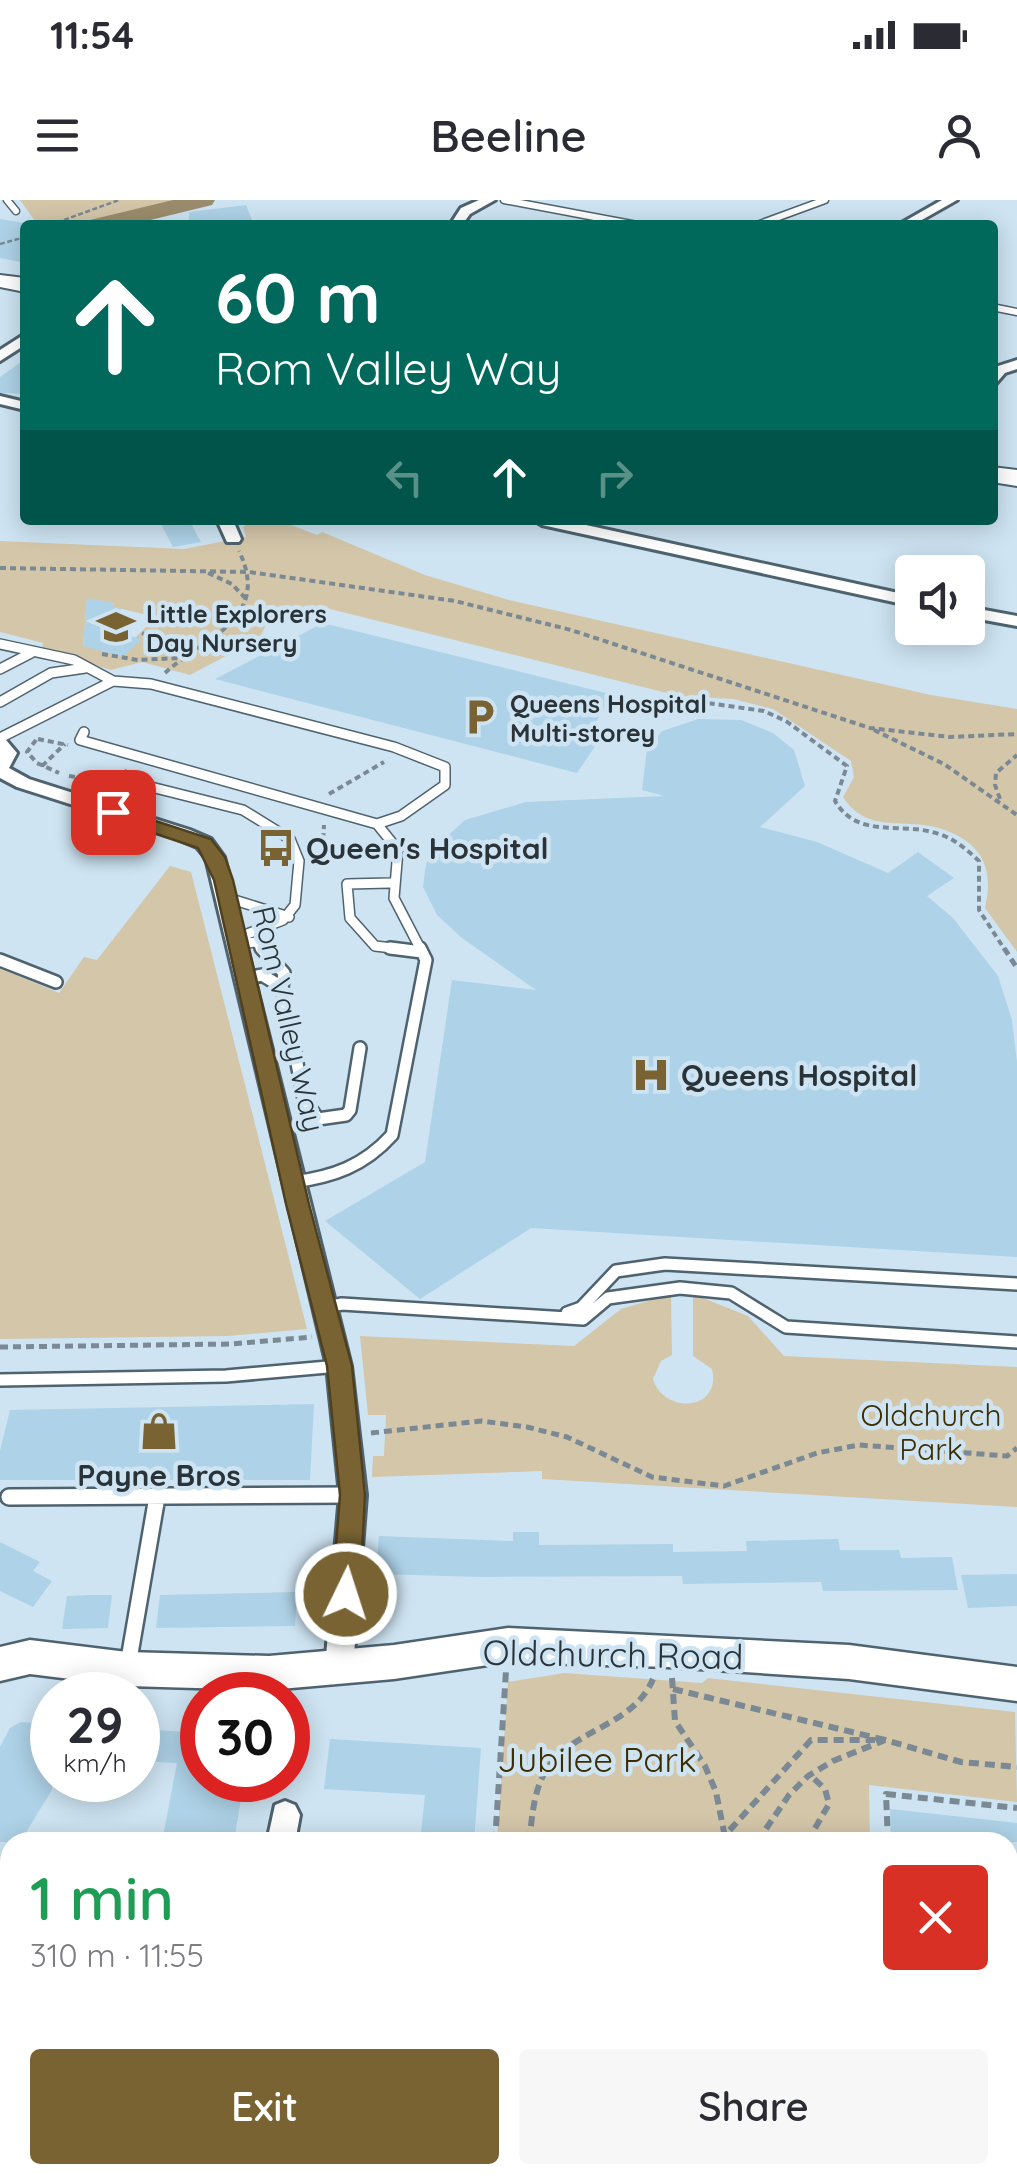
<!DOCTYPE html>
<html lang="en">
<head>
<meta charset="utf-8">
<style>
  :root { --surface:#fff; --page:#f7f7f7; --text:#2b2b33; --muted:#7c7c81; --accent:#796332 }
  body { margin:0; font-family:Quicksand,sans-serif; background:var(--page); color:var(--text); height:100vh; display:flex; flex-direction:column; font-size:38px; white-space:nowrap }
  * { box-sizing:border-box; margin:0 }
  p { font-size:32px; color:var(--muted) }
  .icon { flex:none; width:55px; height:55px; fill:none; stroke:currentColor; stroke-width:2; stroke-linecap:round; stroke-linejoin:round }
  .map { position:relative; flex:1; overflow:hidden }
  .sheet { position:absolute; left:0px; top:1632px; width:1018px; height:352px; display:flex; flex-direction:column; background:var(--surface); border-radius:30px 30px 0 0; box-shadow:0 5px 25px #0003 }
  .sheet>* { flex:none }
  .guide { position:absolute; left:20px; top:20px; width:978px; height:305px; border-radius:10px; box-shadow:0 5px 25px #0003; background:#00695c; color:#fff; overflow:hidden }
  .controls { position:absolute; left:895px; top:355px; display:grid; gap:20px }
  .controls a { display:grid; place-items:center; width:90px; height:90px; border-radius:10px; background:var(--surface); box-shadow:0 5px 25px #0003; font-size:50px }
  .speed { position:absolute; left:30px; top:1472px; display:flex; gap:20px; font-size:50px; font-weight:700; text-align:center }
  .speed>* { display:grid; place-content:center; width:130px; height:130px; border-radius:50%; background:var(--surface); box-shadow:0 5px 25px #0003; line-height:1 }
  .speed small { font-size:25px; font-weight:400 }
  .speed .limit { border:15px solid #d22; background:#fff; color:#111 }
  .pin { position:absolute; display:grid; place-items:center; width:85px; height:85px; color:#fff; margin:-42px; border-radius:20px; box-shadow:0 5px 15px #0006 }
  .me { position:absolute; width:110px; margin:-55px; rotate:4deg; stroke-linejoin:round; filter:drop-shadow(0 0 8px #0008) }
  .turn { display:flex; align-items:center; gap:35px; height:210px; padding:0 30px; font-size:45px }
  .turn .icon { width:130px; height:130px; stroke-width:2.5 }
  .turn b { display:block; font-size:70px; line-height:85px }
  .lanes { display:flex; align-items:center; height:95px; padding:0 30px; background:#0003; justify-content:center; gap:50px; direction:ltr }
  .lanes .off { opacity:.35 }
  .round { display:grid; place-items:center; flex:none; width:105px; height:105px; border-radius:10px; background:var(--page) }
  .head { display:flex; align-items:center; justify-content:space-between; height:170px; padding:0 30px }
  h1 { font-size:60px; font-weight:600; line-height:75px; color:#1e9e55 }
  .action { display:flex; gap:20px; margin-top:auto; padding:20px 30px }
  .action a { flex:1; height:115px; border-radius:10px; background:var(--accent); color:#fff; font-size:40px; font-weight:600; line-height:115px; text-align:center }
  .action a+a { background:var(--page); color:var(--text) }
  .status { display:flex; justify-content:space-between; align-items:center; height:70px; padding:0 50px; background:var(--surface); direction:ltr }
  .status svg { height:28px; fill:currentColor }
  header { display:flex; justify-content:space-between; align-items:center; height:130px; padding:0 30px; background:var(--surface); font-size:45px; font-weight:600 }
  .map>svg:first-child { display:block }
  .green { fill:#d4c6a9; fill-rule:evenodd }
  .lines { fill:none; stroke-linecap:round; stroke-linejoin:round }
  .river { fill:#9b8c6c; fill-rule:evenodd }
  .building { fill:#aed2e7 }
  .service-far3-casing { stroke:#4f636f; stroke-width:9 }
  .service-far2-casing { stroke:#4f636f; stroke-width:12 }
  .service-far1-casing { stroke:#4f636f; stroke-width:16 }
  .service-casing { stroke:#4f636f; stroke-width:20 }
  .minor-casing { stroke:#4f636f; stroke-width:6 }
  .tertiary-casing { stroke:#4f636f; stroke-width:5 }
  .primary-casing { stroke:#4f636f; stroke-width:4 }
  .path-far3 { stroke:#7a8993; stroke-width:2.5; stroke-dasharray:5 2.5; stroke-linecap:butt }
  .path-far2 { stroke:#7a8993; stroke-width:4; stroke-dasharray:6 4; stroke-linecap:butt }
  .path-far1 { stroke:#7a8993; stroke-width:5; stroke-dasharray:8 5; stroke-linecap:butt }
  .path { stroke:#7a8993; stroke-width:6; stroke-dasharray:10 6; stroke-linecap:butt }
  .service-far3 { stroke:#fff; stroke-width:6 }
  .service-far2 { stroke:#fff; stroke-width:9 }
  .service-far1 { stroke:#fff; stroke-width:11 }
  .service { stroke:#fff; stroke-width:15 }
  .minor { fill:#fff; fill-rule:evenodd }
  .tertiary { fill:#fff; fill-rule:evenodd }
  .primary { fill:#fff; fill-rule:evenodd }
  .route { fill:#796332; stroke:#4f4020; stroke-width:2.5 }
  .labels { text-anchor:middle; dominant-baseline:central; stroke-width:9; stroke-linejoin:round; paint-order:stroke }
  .far-poi-label { font-size:25px; font-weight:bold; fill:#2a3338; stroke:#cee4f2; text-anchor:start }
  .poi-label { font-size:30px; font-weight:bold; fill:#2a3338; stroke:#cee4f2; text-anchor:start }
  .street-label { font-size:30px; fill:#2a3338; stroke:#cee4f2 }
  .park-label { font-size:30px; fill:#3e2d00; stroke:#cee4f2 }
  .near-street-label { font-size:35px; fill:#2a3338; stroke:#cee4f2 }
  .near-park-label { font-size:35px; fill:#3e2d00; stroke:#cee4f2 }
</style>
</head>
<body>
<div class="status"><b>11:54</b><svg viewBox="0 0 49 12"><path d="M0 12V9h3v3zM5 12V6h3v6zM10 12V3h3v9zM15 12V0h3v12zM26 1h20v11H26zM47 4h2v5h-2z"/></svg></div>
<header><svg class="icon" aria-label="menu" viewBox="0 0 24 24"><path d="M4 6h16M4 12h16M4 18h16"/></svg>Beeline<svg class="icon" aria-label="person" viewBox="0 0 24 24"><circle cx="12" cy="8" r="4"/><path d="M4 21q1-7 8-7t8 7"/></svg></header>
<div class="map">
<svg width="1017" height="1983" viewBox="0 0 1017 1983">
  <rect width="100%" height="100%" fill="#cee4f2"/>
  <!-- green -->
  <path class="green" d="M20 0H194L86 25H38Z
    M254 320H278L317 335 322 332 425 375 509 400 931 495 1017 509V752L985 708C994 669 983 643 942 629 906 617 867 635 843 597L854 577 851 561 773 509 733 499 679 496 326 408 285 412 267 422 260 438 190 475 142 462 111 470 42 449 43 443 0 432V341L184 349 246 337 243 327ZM87 399 114 403V407L156 417 136 437 83 446Z
    M170 666 191 672 307 1129 227 1136 0 1139V768L59 793 84 757 97 760Z
    M671 1094 672 1155 661 1161 653 1179C664 1215 722 1211 712 1169L693 1156V1094L748 1116 784 1156 1017 1167V1307L542 1279V1271L372 1277 373 1256H384L386 1215H368L360 1136 574 1146 621 1109Z
    M564 1473 702 1483 708 1478 1015 1512 1017 1602 869 1585 870 1642H497L508 1482Z
    M473 1975H879V1983H473Z"/>
  <g class="lines">
    <!-- river -->
    <path class="river" d="M173 0H215L212 5 130 25H87L90 20Z"/>
  </g>
  <!-- building -->
  <path class="building" d="M246 5 254 25H189V12Z
    M0 19 25 23V63L0 58Z
    M25 159V194L0 193V177Z
    M159 320H189L201 342 173 347Z
    M87 398 114 403V407L121 408 119 433 142 439 123 457 83 446Z
    M323 423 614 495 584 539 598 542 577 573 215 479Z
    M698 519 741 520 773 533 794 550 805 586 760 627 817 642 888 673 918 652 954 678 927 696 953 718 998 776 1012 820 1017 862V1057L531 1028 420 1099 325 1021 425 962 452 780 536 790 462 738 437 715 423 687 426 664 441 642 465 620 526 602 664 596 642 590 647 549 662 531Z
    M314 1204 310 1280H0V1251L10 1210Z
    M513 1332H539V1345L673 1344V1352L747 1351 746 1341 838 1339 840 1350H899L901 1358 952 1357 958 1390 823 1391 821 1382 683 1384 682 1376 482 1377 376 1374 379 1336 513 1341Z
    M0 1342 40 1362 33 1371 52 1381 33 1407 0 1391Z
    M1017 1374V1406L968 1408 961 1375Z
    M297 1392 295 1426 156 1428 160 1395Z
    M90 1395H112L108 1428 62 1429 67 1396Z
    M21 1522 52 1524V1590L20 1642H0V1547L10 1528Z
    M138 1529 202 1533V1580H244L234 1642H162L177 1563 138 1561Z
    M330 1539 481 1548 474 1642H420L425 1595 324 1589Z
    M890 1609 1017 1623V1642H891Z"/>
  <g class="lines">
    <!-- service-far3 casing -->
    <g class="service-far3-casing">
      <path id="service-far3" d="M7 0 16 11
        M504 0 637 25
        M757 25 825 0
        M992 107 1017 112"/>
    </g>
    <!-- service-far2 casing -->
    <g class="service-far2-casing">
      <path id="service-far2" d="M0 444 74 460 113 481
        M0 469 31 453
        M0 502 51 473 85 468
        M0 538 113 481 151 484 394 547 445 567V585L401 616 377 624 80 540 84 532
        M113 613 128 595 147 586 243 610 290 639 299 661 295 705 283 720 237 738
        M377 624 398 650 394 698 421 750
        M390 683 347 684 350 718 375 746 410 750
        M228 698 289 717
        M239 744 256 742 264 750"/>
    </g>
    <!-- service-far1 casing -->
    <g class="service-far1-casing">
      <path id="service-far1" d="M261 748 284 773 282 787 304 899 318 919 346 915 350 910 360 848
        M390 748 422 752
        M0 760 56 782
        M246 778 262 775 282 787
        M293 982C333 977 364 966 392 935L426 760 420 748
        M325 1107 342 1104 583 1119 608 1098 680 1088 731 1093 786 1127 1017 1142
        M567 1113 581 1108 616 1071 665 1064 1017 1084
        M0 1180 226 1176 339 1166"/>
    </g>
    <!-- service casing -->
    <g class="service-casing">
      <path id="service" d="M9 1297 353 1295
        M128 1465 157 1297
        M0 1818 10 1819"/>
    </g>
    <!-- minor casing -->
    <g class="minor-casing">
      <path id="minor" d="M479 0H495L470 14 462 25H450L461 8Z
        M942 0H957L913 25H898Z
        M25 134V145L0 161V150Z
        M1017 160V169L1005 173 992 188 995 167Z
        M0 196 25 202V210L0 204Z
        M217 320H233L241 339 239 342H227Z
        M534 320H563L912 396V406L542 325Z
        M968 407 1017 416V426L968 417Z
        M0 539 6 540 17 553 9 568 29 579 190 630 211 639 224 657 351 1166 366 1295 353 1468 349 1477 339 1481 329 1477 325 1468 340 1295 327 1166 206 658 197 647 176 638 17 587 0 578Z
        M285 1601 295 1605 300 1615 295 1642H267L275 1605Z
        M1008 1867 1017 1869V1901L1008 1899Z
        M213 1975H245L244 1983H212Z"/>
    </g>
    <!-- tertiary casing -->
    <g class="tertiary-casing">
      <path id="tertiary" d="M508 1428 849 1445 1017 1467V1501L849 1479 668 1467 508 1462 394 1479 269 1490 127 1486 30 1474 0 1481V1447L30 1440 127 1452 269 1456 394 1445Z"/>
    </g>
    <!-- primary casing -->
    <g class="primary-casing">
      <path id="primary" d="M0 75 25 78V92L0 87Z
        M992 267 1017 270V286L992 282Z"/>
    </g>
    <!-- path-far3 -->
    <path class="path-far3" d="M50 25 119 0
      M0 44 25 37"/>
    <!-- path-far2 -->
    <path class="path-far2" d="M0 368 249 372 455 401 571 430 870 528 950 537 1017 534
      M208 373 232 384 246 399
      M142 433 188 452
      M102 454 138 460 180 458
      M165 473C204 437 272 420 239 351
      M679 499 764 511 786 521 847 566 835 601C858 640 902 621 939 634 955 639 967 650 979 661V710L1005 750
      M874 530 944 564 1017 615
      M38 539 68 545
      M36 540 27 552 37 563 59 573
      M42 566 65 544
      M69 576 116 583 127 570
      M329 594 384 562
      M1000 599 995 585 996 573 1017 555
      M313 659 322 660 324 625"/>
    <!-- path-far1 -->
    <path class="path-far1" d="M1004 748 1017 768
      M0 1147 231 1144 312 1137
      M371 1233 481 1221 527 1227 567 1237 652 1277 724 1286 817 1253 859 1245 1007 1256 1017 1248"/>
    <!-- path -->
    <path class="path" d="M672 1478 675 1521 705 1566 716 1592 726 1642
      M673 1489 885 1540
      M495 1642 506 1471
      M529 1642C532 1620 533 1594 544 1574 569 1528 632 1529 653 1479
      M719 1642 811 1540H875
      M757 1642 789 1595 808 1576 833 1561 885 1540 961 1562 1017 1567
      M807 1642 829 1604 825 1589 810 1575
      M888 1642 886 1594 1017 1608
      M473 1975V1983
      M515 1975V1983
      M857 1975 858 1983"/>
    <!-- service-far3 -->
    <use href="#service-far3" class="service-far3"/>
    <!-- service-far2 -->
    <use href="#service-far2" class="service-far2"/>
    <!-- service-far1 -->
    <use href="#service-far1" class="service-far1"/>
    <!-- service -->
    <use href="#service" class="service"/>
    <!-- minor -->
    <use href="#minor" class="minor"/>
    <!-- tertiary -->
    <use href="#tertiary" class="tertiary"/>
    <!-- primary -->
    <use href="#primary" class="primary"/>
  </g>
  <!-- route -->
  <path class="route" d="M113 607 211 639 225 657 233 680 309 1004 352 1166 365 1295 360 1394 356 1402 346 1406 336 1402 332 1394 340 1295 327 1166 286 1004 214 680 198 648 106 617V608Z"/>
  <!-- icons -->
  <defs>
    <g id="school-bare" transform="scale(3)"><path d="M0-5L7-2L0 1L-7-2ZM-4 1L0 2.5L4 1V4Q0 6-4 4Z" fill="#796332" stroke="#cee4f2" stroke-width="2.5" paint-order="stroke"/></g>
    <g id="parking-bare" transform="scale(3)"><path d="M-3.5-5.5H1a3.5 3.5 0 0 1 0 7H-1V5.5H-3.5ZM-1-3.4V-.6H.8a1.4 1.4 0 0 0 0-2.8Z" fill="#796332" stroke="#cee4f2" stroke-width="2.5" paint-order="stroke"/></g>
    <g id="bus-bare" transform="scale(3)"><path d="M-5-6H5V4H4V6H2V4H-2V6H-4V4H-5ZM-3.5-4V0h7V-4ZM-3.5 1.2v1.5H-2V1.2ZM2 1.2v1.5H3.5V1.2Z" fill="#796332" stroke="#cee4f2" stroke-width="2.5" paint-order="stroke"/></g>
    <g id="hospital-bare" transform="scale(3)"><path d="M-5-5h3v3.5h4V-5h3V5h-3V1.5h-4V5h-3Z" fill="#796332" stroke="#cee4f2" stroke-width="2.5" paint-order="stroke"/></g>
    <g id="shop-bare" transform="scale(3)"><path d="M-5-2.5h2.3a2.7 3.5 0 0 1 5.4 0H5L5.5 6h-11ZM-1.5-2.5h3a1.5 2.3 0 0 0-3 0Z" fill="#796332" stroke="#cee4f2" stroke-width="2.5" paint-order="stroke"/></g>
  </defs>
  <g fill-rule="evenodd">
    <use href="#school-bare" x="116" y="427"/>
    <use href="#parking-bare" x="480" y="517"/>
    <use href="#bus-bare" x="276" y="648"/>
    <use href="#hospital-bare" x="651" y="875"/>
    <use href="#shop-bare" x="159" y="1231"/>
  </g>
  <g class="labels">
    <!-- far-poi labels -->
    <g class="far-poi-label">
      <text x="146" y="413">Little Explorers<tspan x="146" dy="29">Day Nursery</tspan></text>
      <text x="510" y="503">Queens Hospital<tspan x="510" dy="29">Multi-storey</tspan></text>
    </g>
    <!-- poi labels -->
    <g class="poi-label">
      <text x="306" y="648">Queen's Hospital</text>
      <text x="681" y="875">Queens Hospital</text>
      <text x="159" y="1275" text-anchor="middle">Payne Bros</text>
    </g>
    <!-- street labels -->
    <g class="street-label">
      <text transform="translate(289 819) rotate(77)">Rom Valley Way</text>
    </g>
    <!-- park labels -->
    <g class="park-label">
      <text x="931" y="1215">Oldchurch<tspan x="931" dy="34">Park</tspan></text>
    </g>
    <!-- near-street labels -->
    <g class="near-street-label">
      <text transform="translate(613 1454) rotate(1)">Oldchurch Road</text>
    </g>
    <!-- near-park labels -->
    <g class="near-park-label">
      <text x="597" y="1559">Jubilee Park</text>
    </g>
  </g>
</svg>
<div class="controls">
<a><svg class="icon" aria-label="sound" viewBox="0 0 24 24"><path d="M4 9h4l5-4v14l-5-4H4zM17 9q2 3 0 6"/></svg></a>
</div>
<div class="speed"><div>29<small>km/h</small></div><div class="limit">30</div></div>
<div class="pin" style="left:113px;top:612px;background:#d93025"><svg class="icon" aria-label="arrive" viewBox="0 0 24 24"><path d="M6 21V4h12l-3 4 3 4H6"/></svg></div>
<svg class="me" style="left:346px;top:1394px" viewBox="-20 -20 40 40"><circle r="17" fill="#796332" stroke="#fff" stroke-width="3"/><path d="M0-11L8 9 0 5-8 9z" fill="#fff"/></svg>
<div class="guide">
<div class="turn"><svg class="icon" aria-label="ahead" viewBox="0 0 24 24"><path d="M12 20V5M6 11l6-6 6 6"/></svg><div><b>60 m</b>Rom Valley Way</div></div>
<div class="lanes"><svg class="icon off" aria-label="left" viewBox="0 0 24 24"><path d="M17 20v-9H6M10 6l-5 5 5 5"/></svg><svg class="icon" aria-label="ahead" viewBox="0 0 24 24"><path d="M12 20V5M6 11l6-6 6 6"/></svg><svg class="icon off" aria-label="right" viewBox="0 0 24 24"><path d="M7 20v-9h11M14 6l5 5-5 5"/></svg></div>
</div>
<section class="sheet">
<div class="head"><div><h1>1 min</h1><p>310 m · 11:55</p></div><a class="round" style="background:#d93025;color:#fff"><svg class="icon" aria-label="close" viewBox="0 0 24 24"><path d="M6 6l12 12M18 6L6 18"/></svg></a></div>
<div class="action"><a>Exit</a><a>Share</a></div>
</section>
</div>
</body>
</html>
